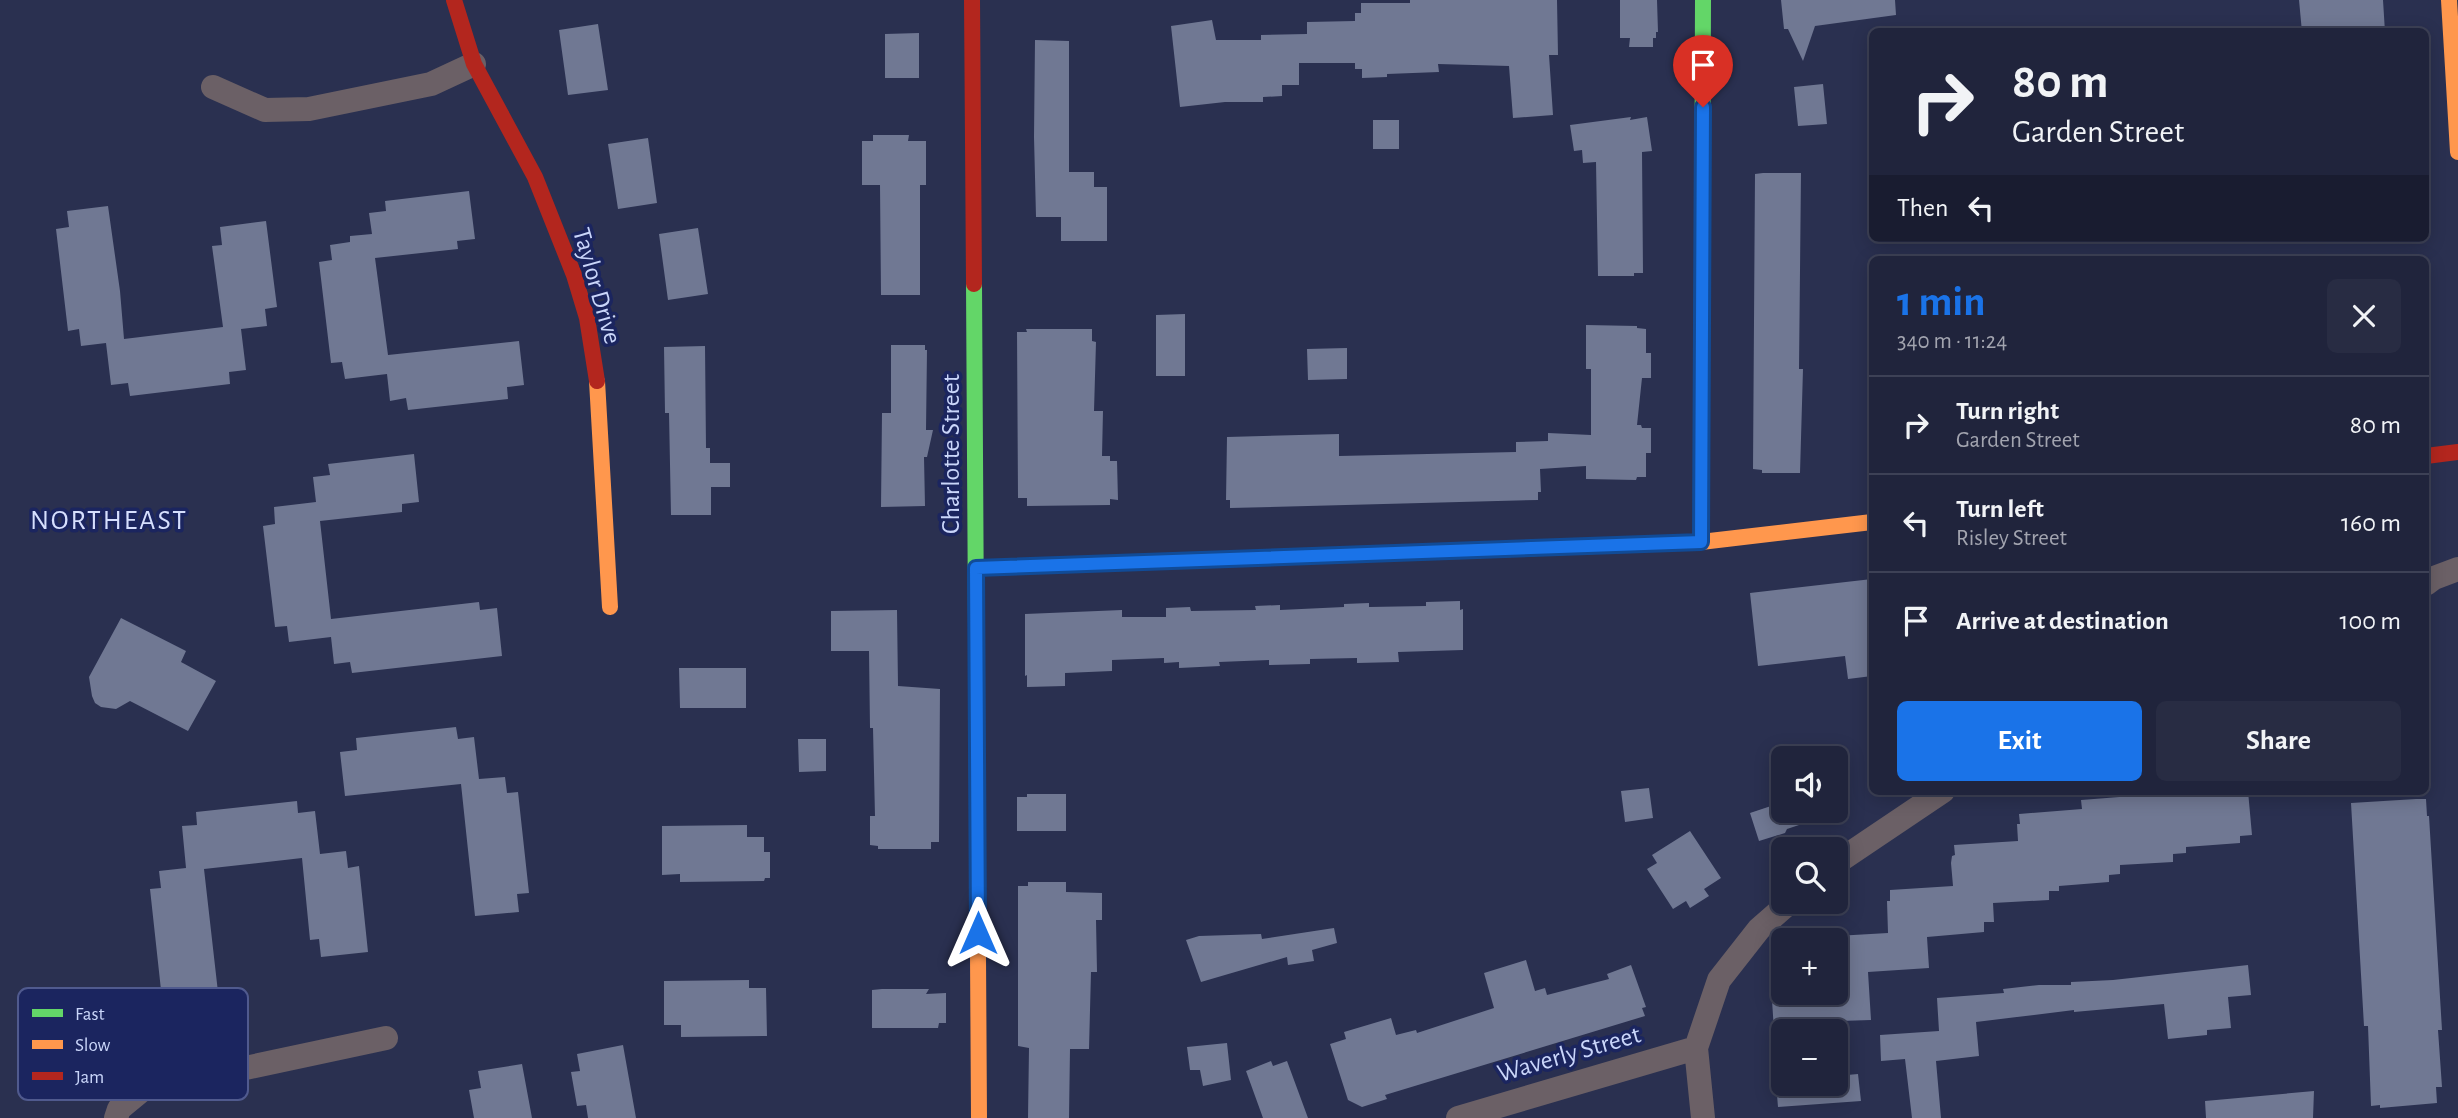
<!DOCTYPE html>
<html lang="en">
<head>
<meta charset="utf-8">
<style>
  :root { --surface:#20243c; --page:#282c43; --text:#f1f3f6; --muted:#a2a4af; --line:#3d4156; --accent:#1a73e8 }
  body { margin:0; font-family:"Alegreya Sans",sans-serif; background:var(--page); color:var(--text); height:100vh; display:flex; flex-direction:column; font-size:26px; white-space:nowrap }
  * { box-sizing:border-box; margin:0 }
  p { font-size:23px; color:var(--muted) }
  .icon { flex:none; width:38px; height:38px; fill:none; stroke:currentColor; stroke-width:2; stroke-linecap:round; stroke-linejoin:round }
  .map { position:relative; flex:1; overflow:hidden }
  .drawer { position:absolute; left:1869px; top:256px; width:560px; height:539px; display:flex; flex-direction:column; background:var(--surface); border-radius:10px; box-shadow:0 4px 18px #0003,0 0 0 2px var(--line) }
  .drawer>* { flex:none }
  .top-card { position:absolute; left:1869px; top:28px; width:560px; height:214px; border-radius:10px; box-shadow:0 4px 18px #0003,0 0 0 2px var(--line); background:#20243c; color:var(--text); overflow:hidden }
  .fabs { position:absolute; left:1771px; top:746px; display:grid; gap:14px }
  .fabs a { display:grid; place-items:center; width:77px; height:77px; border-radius:10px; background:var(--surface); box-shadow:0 4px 18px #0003,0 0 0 2px var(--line); font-size:35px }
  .pin { position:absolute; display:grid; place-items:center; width:60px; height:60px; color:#fff; margin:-72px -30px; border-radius:50% 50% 50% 0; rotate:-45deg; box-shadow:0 0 7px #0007 }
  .pin .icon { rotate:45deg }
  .me { position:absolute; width:77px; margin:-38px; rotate:0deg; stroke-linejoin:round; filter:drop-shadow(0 0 5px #0008) }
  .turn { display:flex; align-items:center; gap:24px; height:147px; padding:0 28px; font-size:32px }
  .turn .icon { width:91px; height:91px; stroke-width:2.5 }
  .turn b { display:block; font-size:49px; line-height:60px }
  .then { display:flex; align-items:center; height:66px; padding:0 28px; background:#0003; gap:14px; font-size:26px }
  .round { display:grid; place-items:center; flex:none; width:74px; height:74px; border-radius:10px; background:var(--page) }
  .head { display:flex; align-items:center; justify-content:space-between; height:119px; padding:0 28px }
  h1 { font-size:42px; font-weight:700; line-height:52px; color:var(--accent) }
  .cta { display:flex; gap:14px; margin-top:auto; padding:14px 28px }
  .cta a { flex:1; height:80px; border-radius:10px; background:var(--accent); color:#fff; font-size:28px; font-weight:700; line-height:80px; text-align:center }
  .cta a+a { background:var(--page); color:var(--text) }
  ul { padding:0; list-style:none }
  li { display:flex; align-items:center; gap:21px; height:98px; padding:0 28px; border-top:2px solid var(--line) }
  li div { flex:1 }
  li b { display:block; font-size:26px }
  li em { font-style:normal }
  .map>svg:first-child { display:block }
  .building { fill:#707893 }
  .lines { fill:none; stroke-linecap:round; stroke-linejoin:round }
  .street { stroke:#6b6066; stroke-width:24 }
  .fast { stroke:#63d668; stroke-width:16 }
  .slow { stroke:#ff974d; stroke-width:16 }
  .jam { stroke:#b3261e; stroke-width:16 }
  .route-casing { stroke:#114b97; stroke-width:18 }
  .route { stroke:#1a73e8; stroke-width:12 }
  .labels { text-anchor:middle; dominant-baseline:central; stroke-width:7; stroke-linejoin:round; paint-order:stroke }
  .street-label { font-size:26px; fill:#cad6fa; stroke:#1b255f }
  .neighbourhood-label { font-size:28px; letter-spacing:2px; fill:#d6dffd; stroke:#1b255f }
  .key { fill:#1b255f; stroke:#505a8e; stroke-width:2 }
  .key-label { font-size:19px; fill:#cad6fa }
</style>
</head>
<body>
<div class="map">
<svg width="2458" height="1118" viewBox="0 0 2458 1118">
  <rect width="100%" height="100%" fill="#2a3050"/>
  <!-- building -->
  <path class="building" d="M1410 0H1557L1558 55H1549L1553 115 1513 118 1509 66 1438 64 1439 72 1387 74V77L1362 78V69H1355V63H1299V85H1282V96L1263 97V102H1225L1180 107 1171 26 1212 20 1216 40H1261V35L1307 34V22L1355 21V13H1361V3H1410Z
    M1620 0H1657L1658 32H1656V38H1653V47H1629L1630 38H1620Z
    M1781 0H1895L1896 15 1815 26 1803 61 1788 29H1784Z
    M2299 0H2383L2385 32H2302Z
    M598 24 608 90 568 95 559 30Z
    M919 33V78H885V34Z
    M1035 40 1069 41V172H1094V187H1107V241H1061V217H1036L1034 137Z
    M1823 84 1827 124 1798 126 1794 87Z
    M1631 117 1630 120 1647 117 1652 151 1642 152 1643 273H1634V276H1598L1596 162 1583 163 1582 150 1574 151 1570 125Z
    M1373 120H1399V149H1373Z
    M873 135H909L908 141H926V185H920V295H881L880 185H862V141H873Z
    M648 138 657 203 618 209 608 144Z
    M1763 173H1801L1799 369H1803L1800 473H1762V470L1753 469 1755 174Z
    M469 191 475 239 457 241 458 249 375 258 388 355 519 341 524 385 507 387 508 399 408 410 406 398 390 401 387 374 345 379 342 362 331 363 319 262 332 260 330 245 350 242V236L372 234 369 213 386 211 385 201Z
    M108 206 120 291 124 339 223 327 212 246 222 245 220 227 266 221 277 307 265 309 267 326 241 329 246 370 229 372 230 384 130 396 128 383 111 385 106 343 81 346 79 329 68 331 56 229 69 227 67 211Z
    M698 228 708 294 668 300 659 234Z
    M1185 314V376H1156V315Z
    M1586 325 1637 326V328L1646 329V353H1651V378H1642L1637 425H1641L1642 428H1651V453H1646V477H1637L1636 480 1586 479V466L1540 469 1541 492H1538V500L1230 508V500H1226L1227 437 1339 434V456L1516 452V442L1548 441V433L1591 435V369H1586Z
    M1026 329H1092V341L1096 342 1094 411H1103L1102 456H1110V461H1117L1118 500 1110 499V505L1027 506V498H1018L1017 332H1027Z
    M891 345H925V350H927L926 430H933L927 457H924L925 506 881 507 882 413H891Z
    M705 346 706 448H710V463H730V487H711V515H671L669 413H665L664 347Z
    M1347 348V379L1308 380 1307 349Z
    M414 454 419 502 402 504V512L320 521 331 619 479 602 480 610 497 608 502 656 352 673 350 662 334 664 331 637 289 642 287 626 275 627 263 526 275 524 274 507 316 502 313 477 330 475 328 464Z
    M1872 579V676L1848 679 1845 656 1758 666 1750 593Z
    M1460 601V610L1463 609V650L1398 652 1399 662 1357 663V658L1310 659V664L1269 665V660L1219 662 1220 666 1179 668V662L1164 663V658L1112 660V671L1065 673V686L1027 687V675L1025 676V614L1122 610V617H1166V608L1190 607 1191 611 1256 610 1255 606 1280 605V610L1344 607V604L1369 603V607L1426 606V602Z
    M897 610 898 686 940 689 939 842H931V849H878V846L870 845V816H875L873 728H870L869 651H831V611Z
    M121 618 186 651 181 662 216 681 188 731 130 701 116 709 101 707 95 703 92 696 89 677Z
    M679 668H746V708H680Z
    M456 727 458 739 474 737 479 779 505 777 507 793 518 792 529 893 517 894 519 912 475 916 461 784 345 796 340 752 357 750 356 738Z
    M798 739H826V771L799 772Z
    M1649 788 1653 818 1625 822 1621 791Z
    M2145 791H2248L2252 835 2240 836V843L2186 847V853L2173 854V862L2120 865V874L2109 875V882L2059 886V891H2049V900L1993 903 1994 922H1984V932L1927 937 1929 968 1868 972 1871 1020 1809 1022 1810 1031H1774L1772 1000 1787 999 1786 992H1836V936L1888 933 1887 901H1890V890L1953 886 1951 863 1952 856 1955 855 1954 845 2018 841 2017 824H2020L2019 814 2082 809 2081 800 2145 795Z
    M1027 794H1066V831H1017V797H1027Z
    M2416 799H2426L2427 816H2429L2442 1030H2438L2442 1087H2436L2437 1103 2380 1108V1105L2371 1106 2368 1026H2364L2351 803Z
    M297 801 298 813 315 811 320 854 346 851 348 868 359 866 368 952 321 957 319 939 310 940 302 858 204 869 219 1001 175 1005 173 988 161 990 150 889 161 888 159 871 186 868 182 826 197 825 196 812Z
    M1783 802V810H1828L1829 815 1787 829 1785 833 1759 841 1750 813Z
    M747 825V837H764V852H770V878H765L764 881 680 882V874L662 875V826Z
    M1690 831 1721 878 1704 889 1709 896 1690 908 1686 901 1673 909 1647 869 1657 863 1652 855Z
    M1028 882H1066V892L1102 893V920H1096L1097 972H1091L1089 1049H1070L1069 1118H1028L1029 1048 1018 1046V886H1028Z
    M1334 928 1337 943 1312 950 1314 961 1288 965 1287 957 1201 982 1186 940 1199 936 1261 934 1262 939Z
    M1526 960 1535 991 1545 988 1547 995 1609 979 1607 974 1631 965 1646 1007 1642 1008 1645 1016 1385 1095 1387 1099 1362 1107 1348 1100 1330 1044 1346 1039 1344 1032 1391 1018 1396 1035 1416 1030 1417 1033 1494 1008 1484 973Z
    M2248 965 2251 995 2228 997 2231 1028 2207 1030V1035L2168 1039 2164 1004 2074 1012V1010L1976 1022 1979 1056 1936 1061 1941 1118H1912L1905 1059 1881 1061 1880 1035 1939 1031 1937 998 2004 993 2003 989 2039 985H2071V982L2113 980Z
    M749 980V988H766L767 1036 681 1037V1025H664V981Z
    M882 989H929L926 994 946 993V1023H939L938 1028H872V990Z
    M1227 1043 1231 1080 1203 1086 1200 1070H1190L1187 1047Z
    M623 1045 636 1118H588L586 1105 577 1106 571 1072 580 1071 577 1054Z
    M1271 1061 1273 1066 1287 1061 1308 1118H1263L1246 1071Z
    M522 1064 532 1118H474L469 1090 481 1088 478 1071Z
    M1858 1074 1861 1101 1778 1107 1776 1083H1836V1076Z
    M2314 1091 2313 1118H2206L2205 1101Z"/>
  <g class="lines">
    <!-- street -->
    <path class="street" d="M213 87 265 110 309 109 431 84 474 64
      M2426 584 2434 578 2458 569
      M1836 863 1943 791
      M116 1118 119 1109 142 1090 386 1038
      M1458 1118 1696 1048
      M1703 1118 1696 1048 1719 980 1759 929 1791 901"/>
    <!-- fast -->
    <path class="fast" d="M974 284 976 625
      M1701 542 1703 0
      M976 568 1594 546"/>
    <!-- slow -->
    <path class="slow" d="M2449 0 2458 152
      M597 381 610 607
      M1594 546 1701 542 1872 522
      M976 625 979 1118"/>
    <!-- jam -->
    <path class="jam" d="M454 0 474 64 535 177 574 275 587 318 597 381
      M972 0 974 284
      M2426 456 2458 452"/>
  </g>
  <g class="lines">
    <!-- route casing -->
    <g class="route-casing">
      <path id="route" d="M978 933 976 568 1701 542 1703 107"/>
    </g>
    <!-- route -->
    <use href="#route" class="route"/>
  </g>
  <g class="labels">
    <!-- street labels -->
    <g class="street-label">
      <text transform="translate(597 286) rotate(74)">Taylor Drive</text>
      <text transform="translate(951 454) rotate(-90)">Charlotte Street</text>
      <text transform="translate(1569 1054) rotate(-16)">Waverly Street</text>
    </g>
    <!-- neighbourhood labels -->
    <g class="neighbourhood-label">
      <text x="109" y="521">NORTHEAST</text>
    </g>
  </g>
  <!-- legend -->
  <rect x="18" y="988" width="230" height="112" rx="10" class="key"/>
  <rect x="32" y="1009" width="31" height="8" fill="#63d668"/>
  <rect x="32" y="1040" width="31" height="9" fill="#ff974d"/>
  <rect x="32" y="1072" width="31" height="8" fill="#b3261e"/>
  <g class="key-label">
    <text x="75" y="1020">Fast</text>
    <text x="75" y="1051">Slow</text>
    <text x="75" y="1083">Jam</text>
  </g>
</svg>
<div class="fabs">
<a><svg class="icon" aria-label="sound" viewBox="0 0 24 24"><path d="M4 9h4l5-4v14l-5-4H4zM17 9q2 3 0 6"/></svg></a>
<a><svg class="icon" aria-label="search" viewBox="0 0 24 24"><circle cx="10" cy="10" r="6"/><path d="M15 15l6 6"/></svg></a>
<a>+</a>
<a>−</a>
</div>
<div class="pin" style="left:1703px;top:107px;background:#d93025"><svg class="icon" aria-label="arrive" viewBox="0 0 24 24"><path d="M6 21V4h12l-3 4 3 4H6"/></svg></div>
<svg class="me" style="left:978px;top:933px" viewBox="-20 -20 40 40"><path d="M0-17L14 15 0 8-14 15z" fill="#1a73e8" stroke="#fff" stroke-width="4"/></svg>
<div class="top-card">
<div class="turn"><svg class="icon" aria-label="right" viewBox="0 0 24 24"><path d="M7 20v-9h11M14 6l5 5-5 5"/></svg><div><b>80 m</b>Garden Street</div></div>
<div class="then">Then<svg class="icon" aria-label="left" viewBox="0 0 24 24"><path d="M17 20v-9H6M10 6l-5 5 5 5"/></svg></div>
</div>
<section class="drawer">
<div class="head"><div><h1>1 min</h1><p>340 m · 11:24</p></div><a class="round"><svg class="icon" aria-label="close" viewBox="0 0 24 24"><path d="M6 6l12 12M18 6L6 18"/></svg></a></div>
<ul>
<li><svg class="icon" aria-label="right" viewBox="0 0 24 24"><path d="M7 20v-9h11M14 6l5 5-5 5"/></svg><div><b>Turn right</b><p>Garden Street</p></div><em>80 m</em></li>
<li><svg class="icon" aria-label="left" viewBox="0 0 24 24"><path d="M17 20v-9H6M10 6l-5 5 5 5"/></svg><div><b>Turn left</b><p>Risley Street</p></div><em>160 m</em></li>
<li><svg class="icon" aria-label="arrive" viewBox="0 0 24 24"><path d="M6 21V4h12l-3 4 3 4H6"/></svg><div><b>Arrive at destination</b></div><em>100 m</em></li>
</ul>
<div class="cta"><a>Exit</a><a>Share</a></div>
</section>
</div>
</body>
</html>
